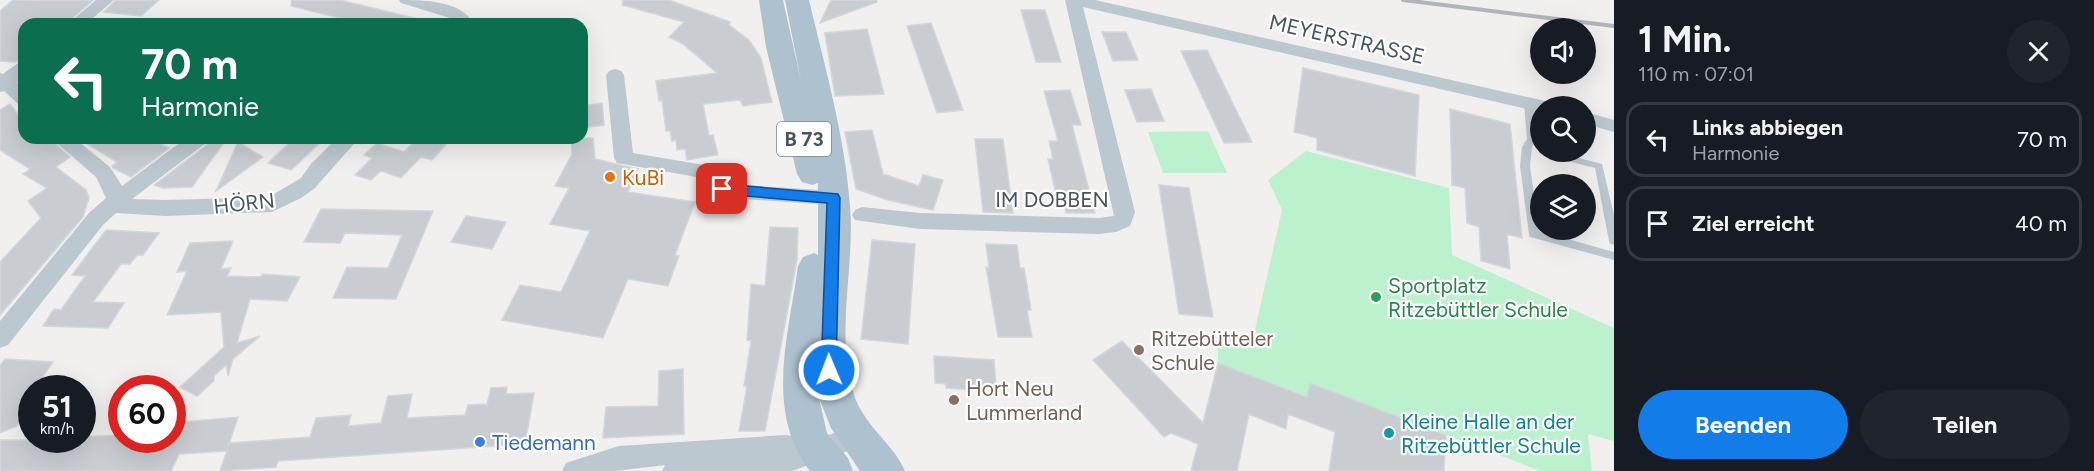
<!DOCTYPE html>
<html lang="de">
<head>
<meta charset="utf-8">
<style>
  :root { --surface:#171b24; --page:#20242c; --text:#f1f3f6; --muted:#9ea1a6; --line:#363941; --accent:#127ce9 }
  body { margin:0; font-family:Figtree,sans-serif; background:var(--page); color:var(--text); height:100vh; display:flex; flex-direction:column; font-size:22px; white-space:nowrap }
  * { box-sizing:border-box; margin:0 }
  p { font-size:20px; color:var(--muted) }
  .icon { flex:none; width:33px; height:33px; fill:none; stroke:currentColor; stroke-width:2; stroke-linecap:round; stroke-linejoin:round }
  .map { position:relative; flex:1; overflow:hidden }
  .drawer { display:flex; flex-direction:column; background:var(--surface); width:480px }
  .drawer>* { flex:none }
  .hud { position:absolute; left:18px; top:18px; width:570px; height:126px; border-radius:18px; box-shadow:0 6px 24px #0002; background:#0b6e4f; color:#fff; overflow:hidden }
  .fabs { position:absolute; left:1530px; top:18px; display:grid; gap:12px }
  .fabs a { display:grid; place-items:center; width:66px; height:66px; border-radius:50%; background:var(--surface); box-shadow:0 6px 24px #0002; font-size:30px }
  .speed { position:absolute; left:18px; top:375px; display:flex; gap:12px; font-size:30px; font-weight:700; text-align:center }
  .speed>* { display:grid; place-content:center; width:78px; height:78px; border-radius:50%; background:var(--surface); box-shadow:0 6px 24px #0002; line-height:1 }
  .speed small { font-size:15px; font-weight:400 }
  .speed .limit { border:9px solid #d22; background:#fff; color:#111 }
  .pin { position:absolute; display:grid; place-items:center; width:51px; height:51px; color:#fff; margin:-26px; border-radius:12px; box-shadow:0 3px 9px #0006 }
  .me { position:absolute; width:66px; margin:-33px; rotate:359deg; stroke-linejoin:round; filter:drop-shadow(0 0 4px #0008) }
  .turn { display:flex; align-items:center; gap:21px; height:126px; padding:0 24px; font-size:27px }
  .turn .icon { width:78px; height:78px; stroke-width:2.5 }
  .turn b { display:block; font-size:42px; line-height:51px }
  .round { display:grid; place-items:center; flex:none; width:63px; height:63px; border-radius:32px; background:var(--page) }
  .headline { display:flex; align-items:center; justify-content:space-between; height:102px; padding:0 24px }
  h1 { font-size:36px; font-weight:700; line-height:45px }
  .cta { display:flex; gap:12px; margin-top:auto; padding:12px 24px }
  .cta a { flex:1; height:69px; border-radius:36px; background:var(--accent); color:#fff; font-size:24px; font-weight:700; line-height:69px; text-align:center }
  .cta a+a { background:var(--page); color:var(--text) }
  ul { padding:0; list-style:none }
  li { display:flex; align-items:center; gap:18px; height:75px; margin:0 12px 9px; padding:0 12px; border:3px solid var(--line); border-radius:18px }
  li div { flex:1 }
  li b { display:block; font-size:22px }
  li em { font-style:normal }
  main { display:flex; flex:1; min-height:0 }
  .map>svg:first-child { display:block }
  .green { fill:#bcf1cd }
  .building { fill:#c9cdd2; stroke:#d3d6db; stroke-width:1.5 }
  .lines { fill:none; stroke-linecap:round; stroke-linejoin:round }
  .lane { fill:#bcc8cf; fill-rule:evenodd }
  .street { fill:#bcc8cf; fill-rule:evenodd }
  .primary { fill:#aec1cf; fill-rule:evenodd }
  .rail { stroke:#b1b5ba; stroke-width:4 }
  .route { fill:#127ce9; stroke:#0c5197; stroke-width:1.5 }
  .food-dot { fill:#e8710a; stroke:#fff; stroke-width:2 }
  .leisure-dot { fill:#2e9e5b; stroke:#fff; stroke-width:2 }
  .education-dot { fill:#8d6e63; stroke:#fff; stroke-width:2 }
  .culture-dot { fill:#0f9aa8; stroke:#fff; stroke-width:2 }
  .shop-dot { fill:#3f7fe0; stroke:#fff; stroke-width:2 }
  .labels { text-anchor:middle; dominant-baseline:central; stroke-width:4.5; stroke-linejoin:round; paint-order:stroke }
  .shield { fill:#fff; stroke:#7e878e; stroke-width:1.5 }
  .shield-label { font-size:20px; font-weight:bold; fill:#46545e }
  .street-label { font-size:21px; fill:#46545e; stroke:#fff }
  .food-label { font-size:21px; fill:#c56008; stroke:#fff; text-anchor:start }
  .leisure-label { font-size:21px; fill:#27864d; stroke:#fff; text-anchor:start }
  .education-label { font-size:21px; fill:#785e54; stroke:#fff; text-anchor:start }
  .culture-label { font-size:21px; fill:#0d838f; stroke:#fff; text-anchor:start }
  .shop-label { font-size:21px; fill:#366cbe; stroke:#fff; text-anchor:start }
</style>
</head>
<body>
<main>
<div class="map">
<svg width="1614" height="471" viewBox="0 0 1614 471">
  <rect width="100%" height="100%" fill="#f2efef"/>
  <!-- green -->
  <path class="green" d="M1208 131 1227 173H1163L1148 132Z
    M1306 151 1449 188 1452 255 1614 328V441L1588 434 1592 471H1541L1446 435 1331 471 1329 470 1340 395 1310 384 1307 396 1218 363V334L1252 343 1282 210 1268 180Z"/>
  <!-- building -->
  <path class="building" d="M13 0H93L66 24H24V59L15 62 0 61V11Z
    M116 0H159L141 16 104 12Z
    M292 0H340L414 18 413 24H364L291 6Z
    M623 0H669L730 22 729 25 749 40 761 58 772 102 743 106 740 100 703 104 709 136 713 135 718 155 687 160 685 149 677 150 676 140 672 141 670 131H666L662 100 659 101 656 81 717 73 683 44 669 37 684 22 622 5Z
    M831 0H876L877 2 820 23Z
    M1021 10H1045L1061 62H1036Z
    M931 23 941 50 963 110 937 113 907 26Z
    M867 29 884 94 835 96 825 33Z
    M1102 32H1126L1138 60 1113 61Z
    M1207 50 1236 110 1252 142 1224 143 1181 51Z
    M1303 68 1419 95 1415 176 1317 150V138L1294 132Z
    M1151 89 1164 121 1137 122 1125 90Z
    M1070 90 1081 125H1072L1095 213H1066L1062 194H1056L1048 159H1053L1049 141H1058L1044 91Z
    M602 103 604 125 582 128V106Z
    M10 104 24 122V138H49L70 157 56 167 86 190 89 198 83 217 0 315V262L41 218 28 201 47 188 23 174 30 169 0 150V110Z
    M1450 109 1510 124 1522 238 1507 234 1510 269 1481 261 1479 227 1467 223 1465 188 1452 185Z
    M872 130 883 174 919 186 923 175 943 180 933 210 888 200 856 189 845 132Z
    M78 138H148L169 148 131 177 113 168 112 166 117 162Z
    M212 138H227L192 187 163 188 154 185 207 145Z
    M295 138H325L291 170 268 163Z
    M418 138H452L432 160 421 157 401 178 381 171 371 180 355 175 372 158 364 155 377 143 404 152Z
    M571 138H593L595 159 638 169 628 192 695 202 675 255 679 256 668 286 628 279 603 338 502 320 520 285 561 292 590 231 550 224 569 188 555 186 572 154Z
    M975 139H1003L1013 213 983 212Z
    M238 142 263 157 216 191Z
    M1159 185 1189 188 1213 317 1179 314Z
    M321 209 433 211 396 299 333 298 347 267 388 268 402 235 345 233 340 243 304 242Z
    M466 216 506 222 492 249 451 242Z
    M770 227 798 228 797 260 765 431H739L747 386H744L751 341 747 340 751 284 765 286Z
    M106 230 159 233 143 255H137L130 264H121L93 302 124 303 108 328 43 326 54 309 61 310 85 276 72 275Z
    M872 240 915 244 908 344 861 339Z
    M233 241 221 269 231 268 227 276 260 277 263 274 300 277 287 301 250 299 237 343 260 336 233 359 228 376 226 365 214 376V381L197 396 180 387 224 347 221 312 167 315 187 271 177 272 190 243Z
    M986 244 1017 245 1020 268H1024L1031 310H1027L1032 337H998L986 267 989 268Z
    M1122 341 1203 423 1218 363 1307 397 1310 383 1446 435 1444 471H1329L1335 432 1288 414 1286 429 1249 414 1237 471H1191L1198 444 1171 433 1164 437 1093 360Z
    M934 356 994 360 996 387 973 385V390L946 388V384L935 383Z
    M5 359 53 362 35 388H32V406L17 426 0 433V366Z
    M683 369 684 434 603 438 606 407 658 406 659 371Z
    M507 387 506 394 534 393 525 444 278 461 276 467 220 471 227 451 179 454 171 471H0V440H82V437L122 435V440H172V423L238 417 227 450 229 443 310 437 316 418 351 415 348 426 381 423 388 396 412 394 407 418 465 415 468 405 487 404 491 388Z"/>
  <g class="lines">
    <!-- lane -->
    <path class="lane" d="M1529 101 1534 104 1537 139 1532 147 1530 166 1539 231 1614 252V260L1534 238 1530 237 1529 234 1520 166 1522 147 1527 139 1524 104Z
      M1540 150V152H1556L1602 164 1614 215V245L1610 244 1609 241 1595 168 1541 154 1539 152Z"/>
    <!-- street -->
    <path class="street" d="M96 0H114L86 24H68Z
      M399 0C422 0 458 0 472 21L470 24H454L455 21 453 19 401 3Z
      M1065 0H1095L1541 100 1548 102 1550 106H1540V112L1083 7 1135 212 1130 226 1116 232 1099 234 920 229 855 220 852 215 855 210 862 207 920 213 1099 218 1114 216Z
      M24 61V76L17 82 24 87V106L18 104 4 91 0 92V73L3 74 18 63Z
      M615 69 621 71 624 75 633 153 722 168 730 184 834 191 841 193 844 198 841 203 834 205 726 198 715 194 708 179 617 163 614 158 606 75 609 71Z
      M1586 112 1614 120V132L1586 124Z
      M51 138H74L110 167 122 186 186 138H209L206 143 132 199 165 200 269 197 301 178 311 164 337 138H359L315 188 301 198 272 212 165 216 116 213 103 225 8 345 0 348V321L89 213 106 198 96 177Z
      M856 426 865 429 868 437 865 445 792 471H662L665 465 615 471H562L566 463 619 446 785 435 816 439Z"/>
    <!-- primary -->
    <path class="primary" d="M759 0H783L801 81 785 0H809C825 68 845 136 850 206 855 266 836 328 852 388 861 425 892 441 905 471H860L831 428 819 398 827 433 848 458 853 471H810C764 411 789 334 798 266L803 257 814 253 818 255V183L812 185 802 182 797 174 766 47Z"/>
    <!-- rail -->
    <path class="rail" d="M1403 0 1614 26"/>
  </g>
  <!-- route -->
  <path class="route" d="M722 184 838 194 840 198 836 370 834 375 829 377 823 375 821 370 827 203 722 194 716 189Z"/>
  <!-- markers -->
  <circle class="food-dot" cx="610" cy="177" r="6"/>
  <circle class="leisure-dot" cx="1376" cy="297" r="6"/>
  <g class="education-dot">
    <circle cx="1139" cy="350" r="6"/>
    <circle cx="954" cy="400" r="6"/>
  </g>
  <circle class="culture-dot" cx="1389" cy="433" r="6"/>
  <circle class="shop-dot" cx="480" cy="442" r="6"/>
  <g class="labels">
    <!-- shield labels -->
    <rect class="shield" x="777" y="122" width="54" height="34" rx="4.5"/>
    <g class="shield-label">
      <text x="804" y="139">B 73</text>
    </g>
    <!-- street labels -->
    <g class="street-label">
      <text transform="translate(1347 39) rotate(13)">MEYERSTRASSE</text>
      <text x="1052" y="199">IM DOBBEN</text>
      <text transform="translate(244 203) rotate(-6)">HÖRN</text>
    </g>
    <!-- food labels -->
    <g class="food-label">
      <text x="622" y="177">KuBi</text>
    </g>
    <!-- leisure labels -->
    <g class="leisure-label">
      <text x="1388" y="285">Sportplatz<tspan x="1388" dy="24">Ritzebüttler Schule</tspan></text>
    </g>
    <!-- education labels -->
    <g class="education-label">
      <text x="1151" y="338">Ritzebütteler<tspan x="1151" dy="24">Schule</tspan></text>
      <text x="966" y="388">Hort Neu<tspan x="966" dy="24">Lummerland</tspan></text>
    </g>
    <!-- culture labels -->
    <g class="culture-label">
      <text x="1401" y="421">Kleine Halle an der<tspan x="1401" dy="24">Ritzebüttler Schule</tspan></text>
    </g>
    <!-- shop labels -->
    <g class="shop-label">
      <text x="492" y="442">Tiedemann</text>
    </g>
  </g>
</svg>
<div class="fabs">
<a><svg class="icon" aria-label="sound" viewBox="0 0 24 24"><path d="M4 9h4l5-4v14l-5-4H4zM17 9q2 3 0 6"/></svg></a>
<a><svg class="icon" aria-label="search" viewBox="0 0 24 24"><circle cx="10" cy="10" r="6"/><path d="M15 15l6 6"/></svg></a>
<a><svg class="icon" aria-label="layers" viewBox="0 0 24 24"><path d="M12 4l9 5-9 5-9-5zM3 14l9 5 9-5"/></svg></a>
</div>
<div class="speed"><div>51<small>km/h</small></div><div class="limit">60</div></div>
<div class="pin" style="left:722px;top:189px;background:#d93025"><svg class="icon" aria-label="arrive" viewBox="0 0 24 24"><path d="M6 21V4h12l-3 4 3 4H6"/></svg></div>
<svg class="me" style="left:829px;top:370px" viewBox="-20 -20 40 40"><circle r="17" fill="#127ce9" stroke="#fff" stroke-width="3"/><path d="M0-11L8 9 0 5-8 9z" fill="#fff"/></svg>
<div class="hud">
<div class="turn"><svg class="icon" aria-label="left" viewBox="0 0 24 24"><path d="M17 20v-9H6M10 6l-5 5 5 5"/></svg><div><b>70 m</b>Harmonie</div></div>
</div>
</div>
<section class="drawer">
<div class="headline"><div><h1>1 Min.</h1><p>110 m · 07:01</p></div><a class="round"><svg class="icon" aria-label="close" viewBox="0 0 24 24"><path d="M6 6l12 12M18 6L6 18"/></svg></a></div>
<ul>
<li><svg class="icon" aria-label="left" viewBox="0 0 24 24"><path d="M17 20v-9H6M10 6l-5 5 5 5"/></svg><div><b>Links abbiegen</b><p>Harmonie</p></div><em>70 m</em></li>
<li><svg class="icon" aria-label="arrive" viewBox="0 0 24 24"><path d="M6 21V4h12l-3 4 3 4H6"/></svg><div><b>Ziel erreicht</b></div><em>40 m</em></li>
</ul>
<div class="cta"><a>Beenden</a><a>Teilen</a></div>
</section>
</main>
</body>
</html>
